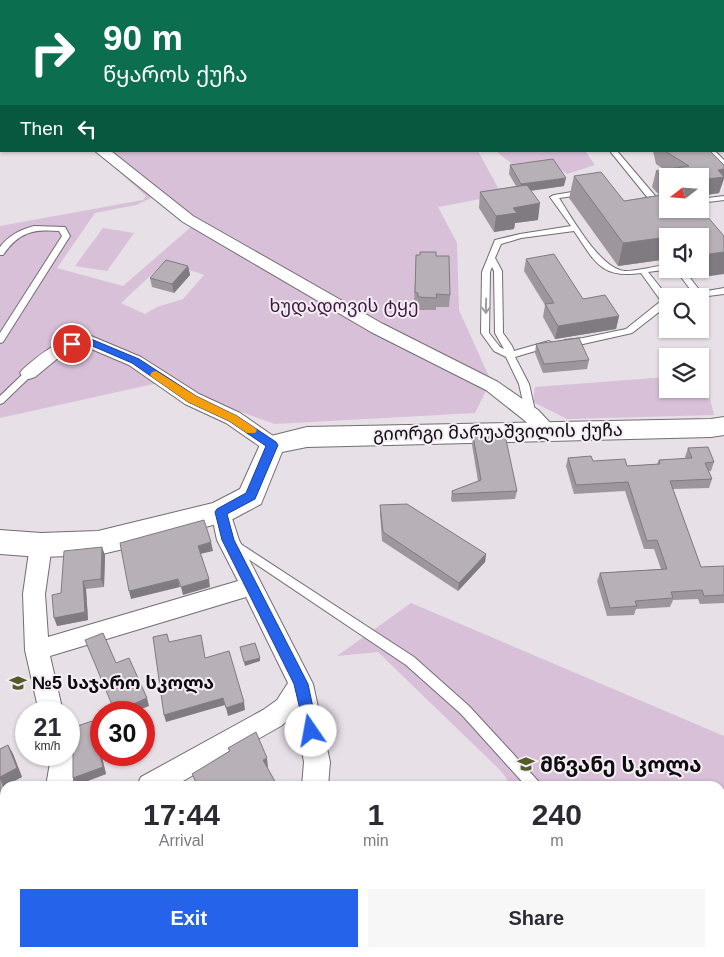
<!DOCTYPE html>
<html lang="en">
<head>
<meta charset="utf-8">
<style>
  :root { --surface:#fff; --page:#f7f7f7; --text:#2b2b33; --muted:#7c7c81; --accent:#2563eb }
  body { margin:0; font-family:Arial,"Noto Sans Georgian",sans-serif; background:var(--page); color:var(--text); height:100vh; display:flex; flex-direction:column; font-size:19px; white-space:nowrap }
  * { box-sizing:border-box; margin:0 }
  p { font-size:16px; color:var(--muted) }
  .icon { flex:none; width:28px; height:28px; fill:none; stroke:currentColor; stroke-width:2; stroke-linecap:round; stroke-linejoin:round }
  .map { position:relative; flex:1; overflow:hidden }
  .details { position:absolute; left:0px; top:781px; width:725px; height:176px; display:flex; flex-direction:column; background:var(--surface); border-radius:15px 15px 0 0; box-shadow:0 1px 4px #0004 }
  .details>* { flex:none }
  .hud { position:absolute; left:0px; top:0px; width:725px; height:152px; box-shadow:0 1px 4px #0004; background:#0b6e4f; color:#fff; overflow:hidden }
  .needle { width:32px; rotate:253deg }
  .controls { position:absolute; left:659px; top:168px; display:grid; gap:10px }
  .controls a { display:grid; place-items:center; width:50px; height:50px; border-radius:0px; background:var(--surface); box-shadow:0 1px 4px #0004; font-size:25px }
  .speed { position:absolute; left:15px; top:701px; display:flex; gap:10px; font-size:25px; font-weight:700; text-align:center }
  .speed>* { display:grid; place-content:center; width:65px; height:65px; border-radius:50%; background:var(--surface); box-shadow:0 1px 4px #0004; line-height:1 }
  .speed small { font-size:12px; font-weight:400 }
  .speed .limit { border:8px solid #d22; background:#fff; color:#111 }
  .pin { position:absolute; display:grid; place-items:center; width:42px; height:42px; color:#fff; margin:-21px; border:2px solid #fff; border-radius:50%; box-shadow:0 1px 5px #0007 }
  .me { position:absolute; width:55px; margin:-28px; rotate:348deg; stroke-linejoin:round; filter:drop-shadow(0 0 4px #0008) }
  .turn { display:flex; align-items:center; gap:18px; height:105px; padding:0 20px; font-size:22px }
  .turn .icon { width:65px; height:65px; stroke-width:2.5 }
  .turn b { display:block; font-size:35px; line-height:42px }
  .then { display:flex; align-items:center; height:48px; padding:0 20px; background:#0003; gap:10px; font-size:19px }
  .eta { display:flex; justify-content:space-evenly; align-items:center; height:85px; text-align:center }
  .eta b { font-size:30px; font-weight:700; line-height:35px }
  .action { display:flex; gap:10px; margin-top:auto; padding:10px 20px }
  .action a { flex:1; height:58px; border-radius:0px; background:var(--accent); color:#fff; font-size:20px; font-weight:700; line-height:58px; text-align:center }
  .action a+a { background:var(--page); color:var(--text) }
  .map>svg:first-child { display:block }
  .green { fill:#d7c0d8; fill-rule:evenodd }
  .lines { fill:none; stroke-linecap:round; stroke-linejoin:round }
  .lane-casing { stroke:#736d73; stroke-width:2 }
  .street-casing { stroke:#736d73; stroke-width:2 }
  .secondary-casing { stroke:#736d73; stroke-width:2 }
  .lane { fill:#fff; fill-rule:evenodd }
  .street { fill:#fff; fill-rule:evenodd }
  .secondary { fill:#fff; fill-rule:evenodd }
  .wall { fill:#9d979d }
  .shaded-wall { fill:#807b80 }
  .building { fill:#b7b0b7; stroke:#807b80 }
  .oneway { stroke:#9f9d9f }
  .route { fill:#2563eb; stroke:#184099 }
  .slow { fill:#f59e0b }
  .labels { text-anchor:middle; dominant-baseline:central; stroke-width:4; stroke-linejoin:round; paint-order:stroke }
  .park-label { font-size:18px; fill:#3d173f; stroke:#f4edf4 }
  .street-label { font-size:18px; fill:#0e0b0e; stroke:#f4edf4 }
  .poi-label { font-size:18px; font-weight:bold; fill:#0e0b0e; stroke:#f4edf4; text-anchor:start }
  .near-poi-label { font-size:21px; font-weight:bold; fill:#0e0b0e; stroke:#f4edf4; text-anchor:start }
</style>
</head>
<body>
<div class="map">
<svg width="724" height="957" viewBox="0 0 724 957">
  <rect width="100%" height="100%" fill="#e7e0e7"/>
  <!-- green -->
  <path class="green" d="M0 0H161L1 1 0 100Z
    M163 0H442L443 1H162Z
    M96 151H478L502 195 438 207 457 243 459 310 491 381 475 413 275 424 158 383 0 418V226L143 200 146 196ZM153 197 191 227 123 286 57 268 95 213 136 205ZM165 262 204 275 183 299 157 307 145 314 121 303Z
    M496 151H585L595 165 567 174 546 160 512 164Z
    M103 228 134 233 107 271 75 266Z
    M700 374H704L714 415 567 419 533 402 535 387 667 377 668 389H700Z
    M411 603 724 736V957H488V952H720V786H512L500 770 378 652 337 656Z"/>
  <g class="lines">
    <!-- lane casing -->
    <g class="lane-casing">
      <path id="lane" d="M610 151H617L662 204V208H656Z
        M708 151H715L724 160V166Z
        M584 190 588 192 587 194 559 198C572 218 601 270 625 271 639 271 654 266 668 265V269H671L648 272 668 297V305L632 333 583 344H565L564 342 565 340 583 338 626 329 661 301 641 273C600 279 594 260 574 231L521 238 501 244 495 258 502 271 503 333 512 346 514 351 549 341 553 344 552 346 515 357 529 384 536 415 531 418 526 415 519 384 506 357 494 351 481 333 482 272 495 240 520 234 571 226 550 197 554 195ZM492 267 494 271 495 333 504 349 500 347 489 333 490 272Z
        M724 196V200L700 203V199Z
        M34 226 65 227 70 236 3 342 0 343V333L62 236 59 231C33 229 19 232 3 255H0V247C9 235 20 230 34 226Z
        M675 269H683L701 292 724 288V294L700 297 689 296 693 293Z
        M29 370 34 373 32 375 3 403 0 404V396L26 371Z
        M233 539 414 657 469 706 539 782 540 786H526L461 714 406 665 229 546 228 543 229 540Z
        M684 952H701L703 957H686Z"/>
    </g>
    <!-- street casing -->
    <g class="street-casing">
      <path id="street" d="M444 0H456L457 1H445Z
        M566 0H579L580 1H567Z
        M95 151H111L193 216 383 324 498 382 538 410 557 430 554 435 547 437 540 435 524 420 486 390 371 332 183 222Z
        M91 336 141 357 199 394 240 413 279 440 282 445 279 450 272 452 265 450 226 423 185 404 129 365 89 348 75 350 63 354 35 377 29 379 23 377 20 373 23 369C48 348 57 340 91 336Z
        M221 504 228 506 239 540 313 684 330 762 328 786H302L304 762 295 715 281 726 174 786H137L141 777 263 710 277 700 288 683 246 597 50 656 63 712H39L25 650 23 594 30 545 33 539 41 537 49 539 52 545 45 594 48 637 238 581 217 540 211 512 214 506Z
        M69 746C80 756 74 773 72 786H46L50 763 49 755H69Z
        M5 830V883L0 885V832Z
        M39 952H67L66 957H38Z
        M285 952H313V957H285Z"/>
    </g>
    <!-- secondary casing -->
    <g class="secondary-casing">
      <path id="secondary" d="M724 417V435L711 437 307 447 282 452 261 504 231 520 136 546 98 555 41 557 0 554V530L41 533 98 531 213 503 240 489 263 438 307 427 711 419Z"/>
    </g>
    <!-- lane -->
    <use href="#lane" class="lane"/>
    <!-- street -->
    <use href="#street" class="street"/>
    <!-- secondary -->
    <use href="#secondary" class="secondary"/>
  </g>
  <!-- wall -->
  <path class="wall" d="M648 0H724V15V1H650Z
    M653 151H710L722 185H721L719 193 700 196V176H668V209L724 236 696 278 689 269H700V236H668V259L618 266 569 198 574 176 624 201 659 195 652 187 656 171 665 170 656 164Z
    M510 165 564 186 531 191 538 220 515 223 514 229 494 232 479 208 480 192 516 186 509 174Z
    M416 255 436 256 450 295 449 307H436V310H418V306H414Z
    M526 259 583 299 619 316 616 329 555 339 543 317 545 305 524 271Z
    M188 266 190 275 174 293 152 287 150 278Z
    M536 344 589 360 587 369 543 373 535 353Z
    M473 436 517 491 515 499 452 502 451 499 452 491 478 481 472 445Z
    M688 448 714 462 711 471H709L712 479 709 488 673 489 701 567 724 566V603L700 604 698 599 673 600 670 607 636 609 634 615 607 616 597 581 600 573 661 569 654 549H644L625 491 574 494 566 466 568 458 627 466 657 464 659 460 686 459 685 457Z
    M380 505 486 554 485 562 458 591 382 541 380 513Z
    M105 555 104 587 86 589 88 620 57 626 61 593Z
    M95 728 106 774 77 785 73 778V748L69 745V729Z
    M8 745 13 754 22 777 5 786V829L0 830V749Z
    M228 748 268 767 267 768 278 786H197L192 774 229 751Z"/>
  <!-- shaded-wall -->
  <path class="shaded-wall" d="M724 169V179L719 193 700 196V180L718 170Z
    M566 178 564 186 520 192 521 184Z
    M540 203 538 220 515 223 514 229 494 232 496 216 513 208Z
    M668 237V259L618 266 623 243Z
    M724 252V274L696 278 699 269H700V266L703 255Z
    M188 266 190 275 174 293 172 284Z
    M619 316 616 329 555 339 558 326Z
    M211 542 213 551 200 554 198 546Z
    M102 547 105 555 104 587 101 579Z
    M486 554 485 562 458 591 459 583Z
    M178 579 180 587 131 599 129 591Z
    M209 579 210 587 183 595 181 587Z
    M83 581 86 589 88 620 57 626 54 618Z
    M260 658V661L245 666 244 662Z
    M147 698 149 706 134 712H115Z
    M223 698 225 705 166 722 164 715Z
    M244 702 245 710 228 716 226 708Z
    M92 721 95 728 106 774 77 785 73 778Z
    M8 745 13 754 22 777 6 785V786H5V791L0 777Z
    M267 758 268 767 265 769 263 760Z
    M5 819V827L1 822Z
    M0 823 4 828 0 830Z
    M30 952H36V957H30Z
    M97 952H101V957H97Z
    M274 952H276L277 957H273Z"/>
  <!-- building -->
  <path class="building" d="M661 0H724V6V1H663Z
    M665 151H710L724 165V169L718 170 724 177 700 180V176H668V184L656 171 689 166Z
    M553 159 566 178 521 184 510 165Z
    M601 172 624 201 668 194V209L700 208 724 236V252L703 255 700 251V236H688L687 235 668 236V237L623 243 574 176Z
    M527 185 540 203 513 208 517 213 496 216 480 192Z
    M420 252H436V256H449L450 295 436 294 437 298 418 297V293H415L416 255H420Z
    M554 254 583 299 605 295 619 316 558 326 545 304 554 303 526 259Z
    M166 260 188 266 172 284 150 278Z
    M579 338 589 360 544 364 536 344Z
    M505 435 517 491 453 494 452 491 481 480 473 436Z
    M708 447 714 462 705 463 712 479 670 481 701 567 724 566V595L704 596 702 590 671 592 673 598 635 601 637 606 610 608 600 573 667 569 657 540 647 541 628 482 576 485 568 458 591 456 593 461 625 459 627 466 660 464 659 460 692 458 688 448Z
    M407 504 486 554 459 583 383 532 380 505Z
    M204 520 211 542 198 546 209 579 181 587 178 579 129 591 120 543Z
    M102 547 101 579 83 581 85 612 54 618 52 595 61 593 64 551Z
    M103 633 116 663 129 658 147 698 115 712 85 640Z
    M167 634 169 642 201 635 205 658 229 651 244 702 226 708 223 698 164 715 153 637Z
    M255 643 260 658 244 662 240 647Z
    M92 721 103 767 73 778V747L69 741V729Z
    M256 732 267 758 263 760 277 785 276 786H198L192 774 230 751 228 748Z
    M8 745 17 768 0 777 5 791V819L1 822 0 821V749Z
    M720 889 723 894 720 895Z
    M5 901V952H30V957H0V902Z
    M60 952H97V957H61Z
    M139 952H274L273 957H140Z"/>
  <!-- one-way arrows -->
  <defs><path id="oneway-shaft" d="M-6 0H5M1.5-3L5.5 0L1.5 3" fill="none" stroke-width="1.6" stroke-linecap="round" stroke-linejoin="round" transform="scale(1.25)"/></defs>
  <use class="oneway" href="#oneway-shaft" transform="translate(486 306) rotate(91)"/>
  <!-- route -->
  <path class="route" d="M91 339 139 359 196 396 237 416 276 442 278 445 255 499 227 514 234 540 308 684 318 731 316 735 311 737 306 735 294 684 222 540 215 512 217 509 246 493 266 446 229 421 188 402 132 363 90 345 72 347 67 344 72 340Z"/>
  <!-- slow -->
  <path class="slow" d="M156 371 196 396 237 416 255 428 257 430 255 433H247L229 421 188 402 152 377 150 375 152 372Z"/>
  <!-- icons -->
  <defs>
    <g id="school-bare" transform="scale(1.35)"><path d="M0-5L7-2L0 1L-7-2ZM-4 1L0 2.5L4 1V4Q0 6-4 4Z" fill="#545a28" stroke="#f4edf4" stroke-width="2.5" paint-order="stroke"/></g>
  </defs>
  <g fill-rule="evenodd">
    <use href="#school-bare" x="18" y="683"/>
    <use href="#school-bare" x="526" y="764"/>
  </g>
  <g class="labels">
    <!-- park labels -->
    <g class="park-label">
      <text x="344" y="306">ხუდადოვის ტყე</text>
    </g>
    <!-- street labels -->
    <g class="street-label">
      <text transform="translate(498 432) rotate(-1)">გიორგი მარუაშვილის ქუჩა</text>
    </g>
    <!-- poi labels -->
    <g class="poi-label">
      <text x="32" y="683">№5 საჯარო სკოლა</text>
    </g>
    <!-- near-poi labels -->
    <g class="near-poi-label">
      <text x="540" y="764">მწვანე სკოლა</text>
    </g>
  </g>
</svg>
<div class="controls">
<a><svg class="needle" viewBox="-14 -14 28 28"><path d="M0-13l5 13h-10z" fill="#e53935"/><path d="M0 13l5-13h-10z" fill="#7c7c81"/></svg></a>
<a><svg class="icon" aria-label="sound" viewBox="0 0 24 24"><path d="M4 9h4l5-4v14l-5-4H4zM17 9q2 3 0 6"/></svg></a>
<a><svg class="icon" aria-label="search" viewBox="0 0 24 24"><circle cx="10" cy="10" r="6"/><path d="M15 15l6 6"/></svg></a>
<a><svg class="icon" aria-label="layers" viewBox="0 0 24 24"><path d="M12 4l9 5-9 5-9-5zM3 14l9 5 9-5"/></svg></a>
</div>
<div class="speed"><div>21<small>km/h</small></div><div class="limit">30</div></div>
<div class="pin" style="left:72px;top:344px;background:#d93025"><svg class="icon" aria-label="arrive" viewBox="0 0 24 24"><path d="M6 21V4h12l-3 4 3 4H6"/></svg></div>
<svg class="me" style="left:311px;top:731px" viewBox="-20 -20 40 40"><circle r="19" fill="#fff"/><path d="M0-13L10 11 0 6-10 11z" fill="#2563eb"/></svg>
<div class="hud">
<div class="turn"><svg class="icon" aria-label="right" viewBox="0 0 24 24"><path d="M7 20v-9h11M14 6l5 5-5 5"/></svg><div><b>90 m</b>წყაროს ქუჩა</div></div>
<div class="then">Then<svg class="icon" aria-label="left" viewBox="0 0 24 24"><path d="M17 20v-9H6M10 6l-5 5 5 5"/></svg></div>
</div>
<section class="details">
<div class="eta">
<div><b>17:44</b><p>Arrival</p></div>
<div><b>1</b><p>min</p></div>
<div><b>240</b><p>m</p></div>
</div>
<div class="action"><a>Exit</a><a>Share</a></div>
</section>
</div>
</body>
</html>
